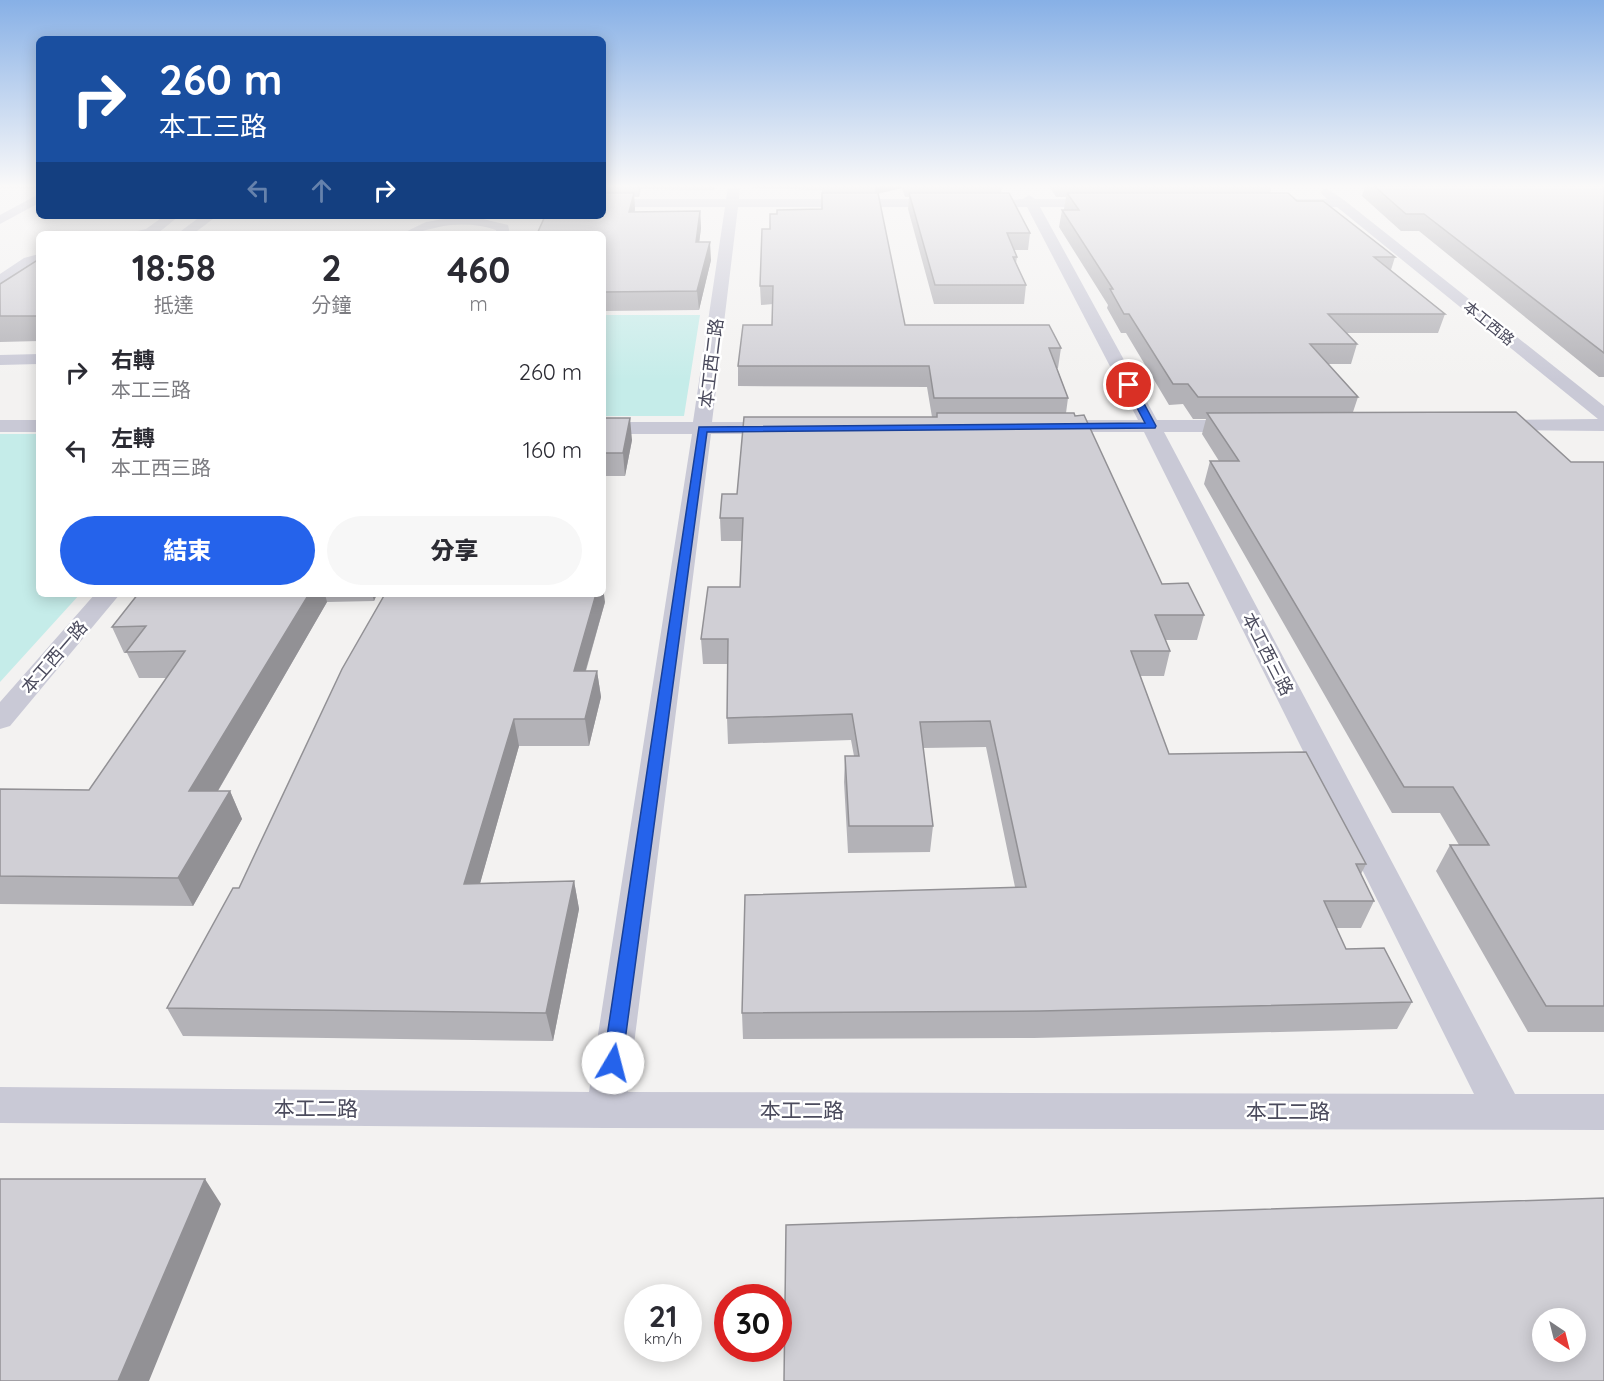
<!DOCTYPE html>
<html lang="zh-TW">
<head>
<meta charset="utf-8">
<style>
  :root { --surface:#fff; --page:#f7f7f7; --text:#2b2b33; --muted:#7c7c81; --accent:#2563eb }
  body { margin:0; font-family:Quicksand,"Noto Sans TC",sans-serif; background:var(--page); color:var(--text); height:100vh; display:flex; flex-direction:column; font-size:22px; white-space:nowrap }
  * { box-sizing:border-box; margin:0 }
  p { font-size:20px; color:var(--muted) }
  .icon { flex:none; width:33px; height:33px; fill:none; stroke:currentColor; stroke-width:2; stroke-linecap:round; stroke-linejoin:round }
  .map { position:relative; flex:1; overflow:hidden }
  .sheet { position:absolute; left:36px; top:231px; width:570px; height:366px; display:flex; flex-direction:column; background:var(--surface); border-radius:9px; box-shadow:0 3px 15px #0003 }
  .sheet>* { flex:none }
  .banner { position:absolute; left:36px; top:36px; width:570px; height:183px; border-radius:9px; box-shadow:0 3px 15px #0003; background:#1a4fa0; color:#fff; overflow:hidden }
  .needle { width:39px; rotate:145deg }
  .tools { position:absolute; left:1532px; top:1308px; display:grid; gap:12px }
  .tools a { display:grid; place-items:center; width:54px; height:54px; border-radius:50%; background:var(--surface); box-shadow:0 3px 15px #0003; font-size:30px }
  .speed { position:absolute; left:624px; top:1284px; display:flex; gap:12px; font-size:30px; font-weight:700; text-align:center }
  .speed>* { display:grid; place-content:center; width:78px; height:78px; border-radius:50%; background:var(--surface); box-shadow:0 3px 15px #0003; line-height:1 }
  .speed small { font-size:15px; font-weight:400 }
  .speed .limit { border:9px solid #d22; background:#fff; color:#111 }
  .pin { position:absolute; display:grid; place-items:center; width:51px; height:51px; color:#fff; margin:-26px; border:3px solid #fff; border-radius:50%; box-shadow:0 2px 6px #0007 }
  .me { position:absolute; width:66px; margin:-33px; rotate:8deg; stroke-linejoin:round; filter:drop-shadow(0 0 4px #0008) }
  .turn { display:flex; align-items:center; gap:21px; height:126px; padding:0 24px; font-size:27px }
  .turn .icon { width:78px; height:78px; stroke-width:2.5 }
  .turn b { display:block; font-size:42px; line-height:51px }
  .lanes { display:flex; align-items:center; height:57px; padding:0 24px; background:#0003; justify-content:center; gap:30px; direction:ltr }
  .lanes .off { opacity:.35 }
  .eta { display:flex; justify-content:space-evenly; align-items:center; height:102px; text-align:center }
  .eta b { font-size:36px; font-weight:800; line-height:42px }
  .primary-button { display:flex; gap:12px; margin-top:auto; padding:12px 24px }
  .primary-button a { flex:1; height:69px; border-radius:36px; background:var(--accent); color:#fff; font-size:24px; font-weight:800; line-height:69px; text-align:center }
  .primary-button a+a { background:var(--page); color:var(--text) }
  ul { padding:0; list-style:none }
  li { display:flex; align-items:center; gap:18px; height:78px; padding:0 24px }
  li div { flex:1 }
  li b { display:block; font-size:22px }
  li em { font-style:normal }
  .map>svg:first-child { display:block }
  .green { fill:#c5ece9 }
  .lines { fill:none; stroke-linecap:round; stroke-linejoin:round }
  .minor { fill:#c9c9d6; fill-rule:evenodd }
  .wall { fill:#b3b2b7 }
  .shaded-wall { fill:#929195 }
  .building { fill:#d0cfd5; stroke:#929195; stroke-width:1.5; fill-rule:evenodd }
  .route { fill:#2563eb; stroke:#184099; stroke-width:1.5 }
  .labels { text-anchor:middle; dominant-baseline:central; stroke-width:5; stroke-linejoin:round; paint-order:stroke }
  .far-street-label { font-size:15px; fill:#4b4b5d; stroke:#fff }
  .street-label { font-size:18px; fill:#4b4b5d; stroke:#fff }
  .near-street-label { font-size:21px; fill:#4b4b5d; stroke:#fff }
</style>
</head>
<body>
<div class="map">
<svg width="1604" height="1381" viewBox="0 0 1604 1381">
  <rect width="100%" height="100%" fill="#f3f2f1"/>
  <!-- green -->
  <path class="green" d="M603 315H700L684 416H603Z
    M0 434H39V594H80L0 682Z"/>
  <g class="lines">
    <!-- minor -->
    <path class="minor" d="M728 186H740L739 199H944L950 203 944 207H738L712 422H779L786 424 789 428 786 432 779 434H711L628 1092 1474 1094 1144 432H1051L1044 430 1041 426 1044 422 1051 420H1138L1027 207H1015L1009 203 1011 200 1023 199 1029 195 1035 199H1103L1109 203 1103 207H1040L1157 420H1241L1248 422 1251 426 1248 430 1241 432H1164L1515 1094H1604V1130L606 1128 0 1123V1087L589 1092 692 434H603V422H693L725 207H603V199H726Z
      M1326 188 1344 200 1604 406V431L1488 430 1485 426 1488 422 1495 420 1598 419 1337 207H1291L1285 203 1291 199H1327L1320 192Z
      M39 194V203L0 224V215Z
      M164 216H179L157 234H135L137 231 146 229Z
      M201 216H217L193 234H177Z
      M455 217 479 218 508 225 510 234H496V230C478 224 458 223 439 227 425 230 415 234 401 234L426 222Z
      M39 254V263L0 285V274L24 258Z
      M39 354V364L0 365V355Z
      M0 420H39V432H0Z
      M95 594H120L10 726 0 729V702Z"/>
  </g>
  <!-- wall -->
  <path class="wall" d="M0 186H39V188H0Z
    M603 186H716L714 190 641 189 639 197H634L635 212 700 211 701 228 699 242 711 260 699 310 603 311Z
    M753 186H1002L1001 193 1030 233 1028 250H1014L1017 257 1016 263 1026 285 1024 304H934L908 209 909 197H905L902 188 878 194 905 325 1061 348 1058 368H1057L1068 398 1066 413 1162 584 1204 615 1197 640H1165L1170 651 1164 676H1140L1169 754 1366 864 1361 874 1374 901 1361 928H1336L1346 949 1412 1002 1397 1029 1034 1038 743 1039 742 1013 1015 887 986 747 923 748 933 826 930 852 848 853 844 782 845 756H854L851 740 728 744 727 718 728 664H703L701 639 740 587 742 541H721L720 518 737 494 932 417 927 387 738 386V366L772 325 773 304 761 305 760 286 770 229 777 214 822 209V190L753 188Z
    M1049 186H1272L1270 193 1297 201 1395 257 1391 270 1445 314 1438 333H1347L1357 344 1351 364H1328L1358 397 1353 412 1571 462H1604V1032H1528L1436 871 1450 845H1459L1440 813H1392L1204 484 1210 461H1219L1202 434 1206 419H1193L1183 404 1169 405 1126 333H1121L1107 308 1108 305 1059 227 1062 210H1065L1064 209 1066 197H1056Z
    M1365 186H1604V377H1599L1419 231H1401L1362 196Z
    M39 259V341L0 342V284Z
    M603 418 632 440 625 476H606L603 489Z
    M138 594H377L374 601 327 602 218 791H230L242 819 193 906 0 904V789L89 790 167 678H139L127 653H124L112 627Z
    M605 602 586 671H597L601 697 589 746H519L480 883 574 881 579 909 553 1041 183 1036 167 1008 239 888Z"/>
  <!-- shaded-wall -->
  <path class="shaded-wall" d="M638 186H640L639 197Z
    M876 186H902V188L875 194Z
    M634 193 635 209 630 228 629 212Z
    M700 211 701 228 697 260 696 242Z
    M710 242 711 260 699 310 697 291Z
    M630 418 632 440 625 476 623 453Z
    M604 453 606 476 603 489V455Z
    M603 587 605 602 578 697 574 671 596 594H603Z
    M309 594H325L327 602 202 818 189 791Z
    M372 594H377L374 601Z
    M597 671 601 697 589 746 585 719Z
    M514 719 519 746 472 912 464 884Z
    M230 791 242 819 193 906 178 878Z
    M574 881 579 909 553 1041 546 1013Z
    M205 1179 221 1204 149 1381H118Z"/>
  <!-- building -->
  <path class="building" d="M1374 186H1604V353L1424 214H1406Z
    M603 193H634L629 212 700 211 696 242H710L697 291 603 292V234H537L545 216H603Z
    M822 193H878L905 325H1049L1061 348H1049L1068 398H934L929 366H738L743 325H772L773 286H760L762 229H770V214H777V210L822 209Z
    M909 193H1009L1030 233H1007L1017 257H1013L1026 285H935Z
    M1067 193H1288L1297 201H1323L1395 257H1374L1445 314H1328L1357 344H1310L1358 397H1198L1188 384H1173L1129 314H1124L1110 289H1113L1062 210H1079Z
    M39 259V316H0V284Z
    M1516 412 1571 462H1604V1006H1546L1450 845H1489L1453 787H1404L1210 461H1239L1207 413Z
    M937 413H1074L1075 416 1084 415 1162 584 1188 583 1204 615H1155L1170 651H1131L1169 754 1306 752 1366 864H1356L1374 901H1324L1346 949 1384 948 1412 1002 1040 1011 742 1013 745 895 1026 887 990 721 920 722 933 826H849L845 756H859L852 714 727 718 728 639H701L708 587H740L743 518H720L722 494H737L744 417H937Z
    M603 418H630L623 453H604L603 455Z
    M138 594H309L189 791H230L178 878 0 876V789L89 790 185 651 126 652 146 626 112 627Z
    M385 594H596L574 671H597L585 719H514L464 884 574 881 546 1013 167 1008 233 888H239L342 669Z
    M0 1179H205L118 1381H0Z
    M1604 1198V1381H784L786 1225ZM1542 1318H1575V1352H1542Z"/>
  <!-- sky -->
  <linearGradient id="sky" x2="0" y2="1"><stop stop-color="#87b0e6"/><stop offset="0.49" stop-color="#faf9f9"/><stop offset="1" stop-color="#faf9f9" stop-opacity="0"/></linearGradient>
  <rect width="1604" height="380" fill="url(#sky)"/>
  <!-- route -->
  <path class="route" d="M1126 383 1134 385 1156 426 1155 428 707 432 622 1063 620 1069 613 1072 606 1069 603 1063 699 427 1145 423 1125 385Z"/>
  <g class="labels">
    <!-- far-street labels -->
    <g class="far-street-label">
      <text transform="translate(1489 323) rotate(39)">本工西路</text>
    </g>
    <!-- street labels -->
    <g class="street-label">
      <text transform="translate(711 363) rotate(-83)">本工西二路</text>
      <text transform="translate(1268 654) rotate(63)">本工西三路</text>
      <text transform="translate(54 657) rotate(-49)">本工西一路</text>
    </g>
    <!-- near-street labels -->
    <g class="near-street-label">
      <text x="316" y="1108">本工二路</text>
      <text x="802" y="1110">本工二路</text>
      <text x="1288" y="1111">本工二路</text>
    </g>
  </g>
</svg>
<div class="tools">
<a><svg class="needle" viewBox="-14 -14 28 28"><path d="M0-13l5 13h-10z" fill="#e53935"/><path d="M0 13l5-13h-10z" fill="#7c7c81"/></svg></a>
</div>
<div class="speed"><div>21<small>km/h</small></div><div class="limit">30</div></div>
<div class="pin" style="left:1129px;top:385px;background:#d93025"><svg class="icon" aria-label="arrive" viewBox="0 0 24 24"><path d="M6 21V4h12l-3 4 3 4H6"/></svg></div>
<svg class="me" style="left:613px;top:1063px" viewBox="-20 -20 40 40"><circle r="19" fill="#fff"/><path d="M0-13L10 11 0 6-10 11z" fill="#2563eb"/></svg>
<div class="banner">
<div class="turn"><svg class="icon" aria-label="right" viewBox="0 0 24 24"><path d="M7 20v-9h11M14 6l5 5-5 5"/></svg><div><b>260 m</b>本工三路</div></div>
<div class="lanes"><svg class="icon off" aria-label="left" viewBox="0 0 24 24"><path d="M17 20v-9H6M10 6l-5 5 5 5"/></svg><svg class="icon off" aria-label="ahead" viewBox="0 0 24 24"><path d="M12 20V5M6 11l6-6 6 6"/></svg><svg class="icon" aria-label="right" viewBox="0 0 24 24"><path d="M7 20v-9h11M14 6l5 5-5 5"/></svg></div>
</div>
<section class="sheet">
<div class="eta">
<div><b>18:58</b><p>抵達</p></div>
<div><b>2</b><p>分鐘</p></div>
<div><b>460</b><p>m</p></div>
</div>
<ul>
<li><svg class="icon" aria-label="right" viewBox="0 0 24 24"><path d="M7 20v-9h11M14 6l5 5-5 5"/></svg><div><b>右轉</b><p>本工三路</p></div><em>260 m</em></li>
<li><svg class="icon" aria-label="left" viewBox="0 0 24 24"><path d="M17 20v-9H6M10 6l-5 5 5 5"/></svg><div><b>左轉</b><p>本工西三路</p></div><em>160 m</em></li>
</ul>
<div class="primary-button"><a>結束</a><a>分享</a></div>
</section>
</div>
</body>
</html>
